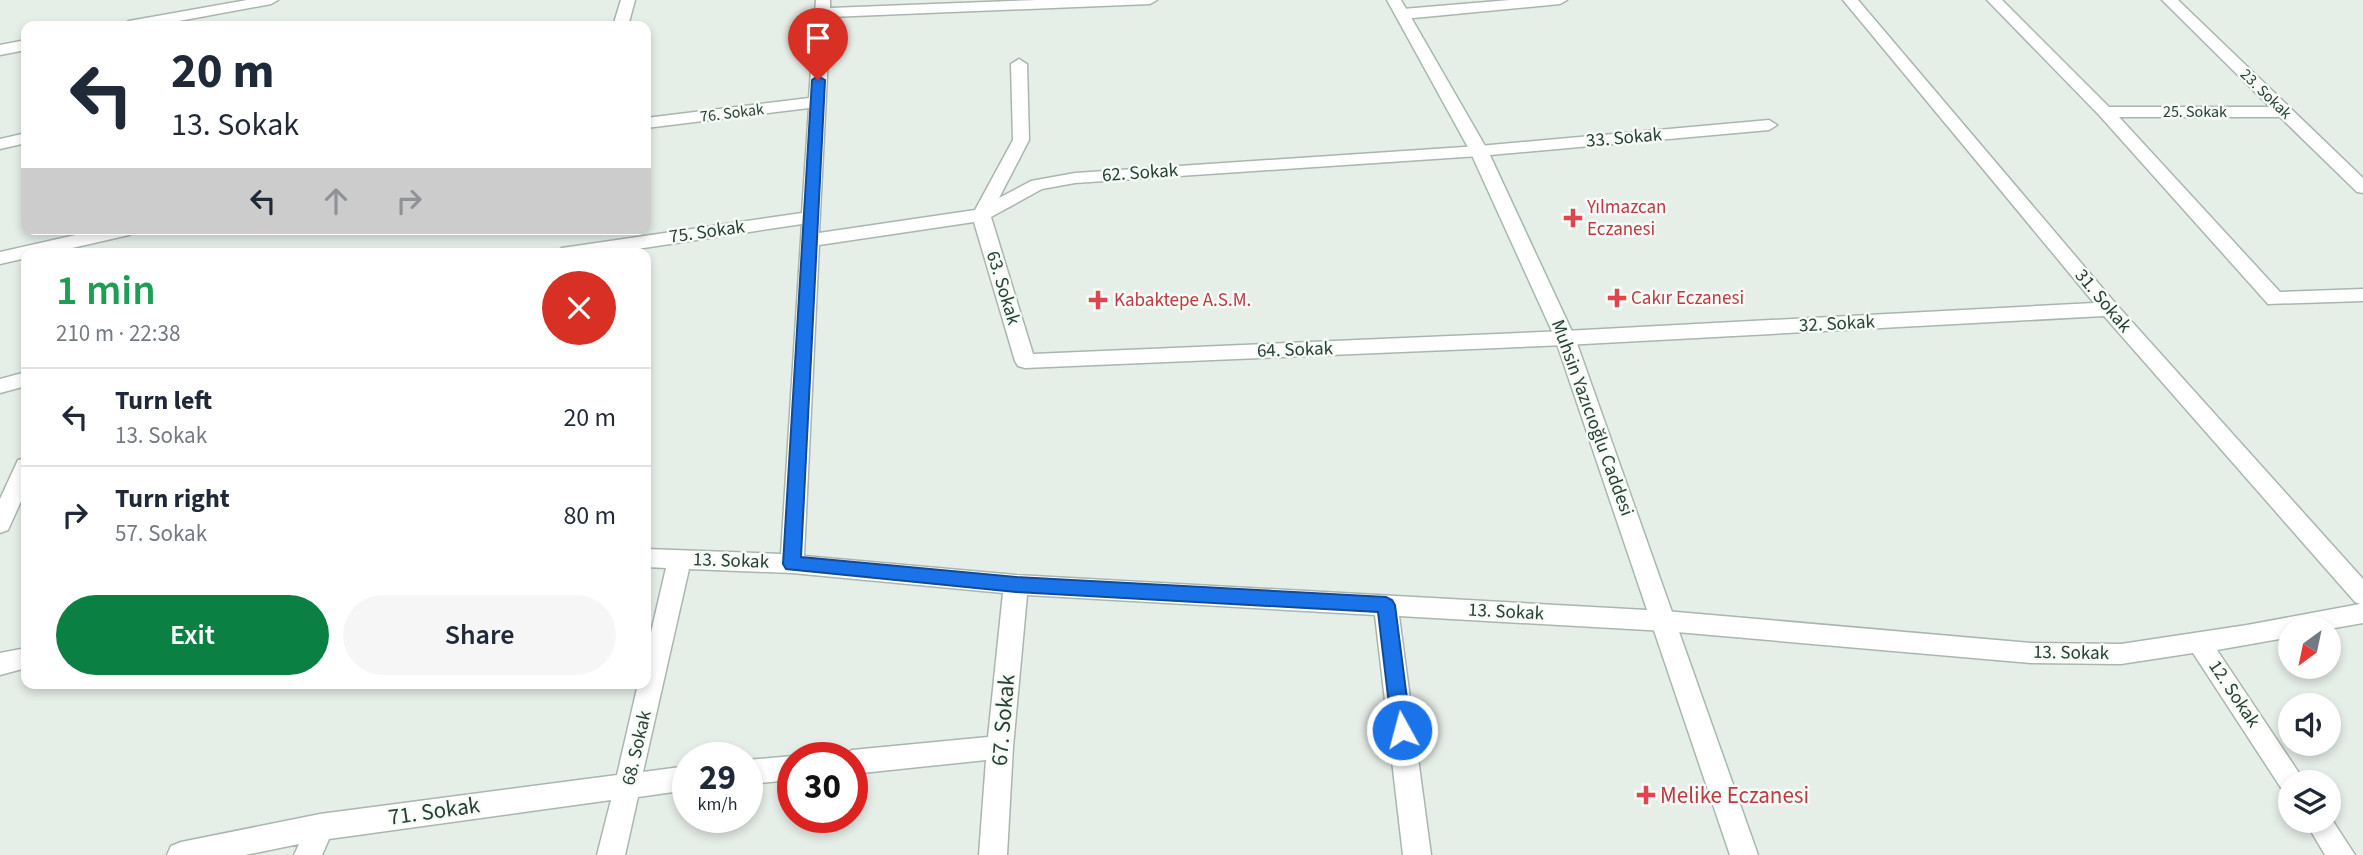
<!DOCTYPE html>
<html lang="en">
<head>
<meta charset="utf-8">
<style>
  :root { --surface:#fff; --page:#f6f6f7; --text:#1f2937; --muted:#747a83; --line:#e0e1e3; --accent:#0b8043 }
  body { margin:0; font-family:"Source Sans 3",sans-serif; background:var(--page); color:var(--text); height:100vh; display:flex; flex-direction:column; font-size:26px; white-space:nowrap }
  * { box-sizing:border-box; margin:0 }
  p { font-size:23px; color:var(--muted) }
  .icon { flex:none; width:38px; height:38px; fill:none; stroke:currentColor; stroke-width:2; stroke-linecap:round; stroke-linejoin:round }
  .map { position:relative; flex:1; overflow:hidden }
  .details { position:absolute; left:21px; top:248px; width:630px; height:441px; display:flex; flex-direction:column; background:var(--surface); border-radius:14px; box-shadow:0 4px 10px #0003 }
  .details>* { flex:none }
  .hud { position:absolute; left:21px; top:21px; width:630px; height:214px; border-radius:14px; box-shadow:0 4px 10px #0003; background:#fff; color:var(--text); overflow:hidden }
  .needle { width:46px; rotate:213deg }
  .fabs { position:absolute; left:2278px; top:616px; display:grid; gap:14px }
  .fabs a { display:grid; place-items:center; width:63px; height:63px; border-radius:50%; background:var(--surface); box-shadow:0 4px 10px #0003; font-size:35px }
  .speed { position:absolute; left:672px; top:742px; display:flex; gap:14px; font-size:35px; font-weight:700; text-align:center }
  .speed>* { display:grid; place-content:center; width:91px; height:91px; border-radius:50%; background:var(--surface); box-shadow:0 4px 10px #0003; line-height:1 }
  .speed small { font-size:18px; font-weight:400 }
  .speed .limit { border:10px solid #d22; background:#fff; color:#111 }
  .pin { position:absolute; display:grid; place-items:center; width:60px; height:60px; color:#fff; margin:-72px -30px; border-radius:50% 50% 50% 0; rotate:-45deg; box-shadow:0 0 7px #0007 }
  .pin .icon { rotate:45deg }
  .me { position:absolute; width:77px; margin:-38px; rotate:353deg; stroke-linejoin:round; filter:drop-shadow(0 0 5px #0008) }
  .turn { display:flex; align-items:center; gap:24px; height:147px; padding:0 35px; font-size:32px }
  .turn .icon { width:91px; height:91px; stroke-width:2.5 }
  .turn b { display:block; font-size:49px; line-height:60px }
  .lanes { display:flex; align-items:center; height:66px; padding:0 35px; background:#0003; justify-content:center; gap:35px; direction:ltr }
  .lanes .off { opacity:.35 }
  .round { display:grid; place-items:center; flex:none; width:74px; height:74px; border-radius:37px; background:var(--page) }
  .overview { display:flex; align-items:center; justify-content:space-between; height:119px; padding:0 35px }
  h1 { font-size:42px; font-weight:600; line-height:52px; color:#1e9e55 }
  .cta { display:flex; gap:14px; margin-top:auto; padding:14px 35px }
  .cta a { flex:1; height:80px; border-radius:42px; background:var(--accent); color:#fff; font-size:28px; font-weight:600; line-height:80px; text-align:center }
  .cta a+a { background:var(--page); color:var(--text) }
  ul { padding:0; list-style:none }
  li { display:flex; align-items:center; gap:21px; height:98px; padding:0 35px; border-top:2px solid var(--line) }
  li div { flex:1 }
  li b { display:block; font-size:26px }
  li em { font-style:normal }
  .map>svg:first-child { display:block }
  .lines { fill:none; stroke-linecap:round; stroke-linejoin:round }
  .street-casing { stroke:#a9b6ae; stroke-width:3 }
  .secondary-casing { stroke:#a5baad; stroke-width:3 }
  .street { fill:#fff; fill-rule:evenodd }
  .secondary { fill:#fff; fill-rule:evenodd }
  .route { fill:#1a73e8; stroke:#114b97; stroke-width:2 }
  .health-dot { fill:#e0444e; stroke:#f7fbf8; stroke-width:2.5 }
  .labels { text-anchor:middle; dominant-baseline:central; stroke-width:5; stroke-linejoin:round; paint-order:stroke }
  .far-street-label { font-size:16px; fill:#264032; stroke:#f7fbf8 }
  .street-label { font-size:19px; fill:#264032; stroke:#f7fbf8 }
  .health-label { font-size:19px; fill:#be3a42; stroke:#f7fbf8; text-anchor:start }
  .near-street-label { font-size:23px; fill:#264032; stroke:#f7fbf8 }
  .near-health-label { font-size:23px; fill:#be3a42; stroke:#f7fbf8; text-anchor:start }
</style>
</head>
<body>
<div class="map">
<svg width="2363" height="855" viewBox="0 0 2363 855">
  <rect width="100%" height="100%" fill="#e6eee8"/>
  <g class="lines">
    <!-- street casing -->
    <g class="street-casing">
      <path id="street" d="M247 0H278L271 4 152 26H121L129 21Z
        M621 0H635L628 26H613Z
        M816 0H830V8L1037 0H1157L1150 4 830 17 819 233 975 210 1013 140 1011 64 1019 59 1027 64 1029 140 999 198 1031 181 1075 173 1479 146 1769 120 1777 125 1769 130 1479 156 1075 183 1042 189 991 217 1033 354 1565 331 2094 303 1843 0H1858L2116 304 2363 579V623L2329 629 2291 628V637L2217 650 2305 782H2291V794L2283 791 2193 653 2121 664 2031 663 1665 631 1399 616 1431 855H1403L1375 615 1027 595 1013 747 1007 855H979L986 760 852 774V758H841L843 754 852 750 988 737 1003 593 792 573 689 569 643 772 688 766V790L638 797 625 855H597L611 800 329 839 322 855H294L299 844 245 855H167L171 846 181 842 320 814 617 775 638 684H646V654L666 568 646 567V549L781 554 802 224 604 254H553L562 248 802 213 809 108 646 128V118L809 98ZM974 222 1015 361 1018 366 1025 368 1565 345 2104 316 2355 602 2360 604 2247 625 2121 644 2031 643 1665 611 1016 575 804 556 819 245Z
        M1510 0H1567L1560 4 1403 19 1395 14 1403 9Z
        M1987 0H2002L2109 107H2270L2162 0H2178L2363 178V193L2357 192 2280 117H2119L2280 292 2363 289V301L2268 304 2099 115Z
        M26 40V50L0 55V45Z
        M26 133V143L0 149V139Z
        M102 229H138L129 235 46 254H26V258L0 264V252Z
        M26 372V386L0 393V379Z
        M26 458V490L8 530 0 533V499L18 460Z
        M26 648V668L0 675V653Z
        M793 756 797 758H793V780L747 784V760Z
        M2329 815 2355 855H2325L2305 821H2329Z"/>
    </g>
    <!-- secondary casing -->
    <g class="secondary-casing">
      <path id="secondary" d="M1387 0H1401L1488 151 1575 338 1758 855H1730L1555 338 1470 151Z"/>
    </g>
    <!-- street -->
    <use href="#street" class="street"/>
    <!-- secondary -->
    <use href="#secondary" class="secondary"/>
  </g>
  <!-- route -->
  <path class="route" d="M818 76 825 80 801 557 1016 577 1386 597 1392 600 1395 605 1411 730 1408 736 1402 739 1395 736 1392 730 1378 612 1016 592 786 569 783 564 812 80Z"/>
  <!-- markers -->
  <g class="health-dot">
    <path d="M1569.5 207.5h7v7h7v7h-7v7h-7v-7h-7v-7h7z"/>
    <path d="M1613.5 287.5h7v7h7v7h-7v7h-7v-7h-7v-7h7z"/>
    <path d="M1094.5 289.5h7v7h7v7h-7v7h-7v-7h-7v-7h7z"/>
    <path d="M1642.5 784.5h7v7h7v7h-7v7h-7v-7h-7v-7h7z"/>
  </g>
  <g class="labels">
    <!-- far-street labels -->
    <g class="far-street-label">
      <text transform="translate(2266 94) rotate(44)">23. Sokak</text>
      <text x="2195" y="112">25. Sokak</text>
      <text transform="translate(732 113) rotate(-7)">76. Sokak</text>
    </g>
    <!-- street labels -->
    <g class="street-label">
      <text transform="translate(1624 138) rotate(-5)">33. Sokak</text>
      <text transform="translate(1140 173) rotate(-4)">62. Sokak</text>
      <text transform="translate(707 232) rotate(-8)">75. Sokak</text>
      <text transform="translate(1003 288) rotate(73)">63. Sokak</text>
      <text transform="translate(2103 301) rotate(50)">31. Sokak</text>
      <text transform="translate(1837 324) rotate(-3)">32. Sokak</text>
      <text transform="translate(1295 350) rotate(-2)">64. Sokak</text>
      <text transform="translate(1592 418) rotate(70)">Muhsin Yazıcıoğlu Caddesi</text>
      <text transform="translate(731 561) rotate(2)">13. Sokak</text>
      <text transform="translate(1506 612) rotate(3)">13. Sokak</text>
      <text transform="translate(2071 653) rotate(1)">13. Sokak</text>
      <text transform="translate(2234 694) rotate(56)">12. Sokak</text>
      <text transform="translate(637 748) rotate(-77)">68. Sokak</text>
    </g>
    <!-- health labels -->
    <g class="health-label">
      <text x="1587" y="207">Yılmazcan<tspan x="1587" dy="22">Eczanesi</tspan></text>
      <text x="1631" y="298">Cakır Eczanesi</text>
      <text x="1114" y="300">Kabaktepe A.S.M.</text>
    </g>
    <!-- near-street labels -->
    <g class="near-street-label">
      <text transform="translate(1003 720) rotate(-85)">67. Sokak</text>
      <text transform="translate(434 811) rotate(-8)">71. Sokak</text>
    </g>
    <!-- near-health labels -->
    <g class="near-health-label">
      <text x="1660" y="795">Melike Eczanesi</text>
    </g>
  </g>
</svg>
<div class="fabs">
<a><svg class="needle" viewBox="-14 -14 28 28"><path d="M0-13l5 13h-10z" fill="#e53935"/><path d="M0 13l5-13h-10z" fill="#747a83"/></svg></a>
<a><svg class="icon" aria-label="sound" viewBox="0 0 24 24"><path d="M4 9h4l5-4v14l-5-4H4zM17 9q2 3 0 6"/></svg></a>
<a><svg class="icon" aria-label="layers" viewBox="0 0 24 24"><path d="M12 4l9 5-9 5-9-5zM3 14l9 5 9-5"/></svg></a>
</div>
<div class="speed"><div>29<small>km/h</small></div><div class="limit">30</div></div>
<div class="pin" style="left:818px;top:80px;background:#d93025"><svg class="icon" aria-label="arrive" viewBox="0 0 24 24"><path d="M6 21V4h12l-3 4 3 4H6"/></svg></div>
<svg class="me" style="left:1402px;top:730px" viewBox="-20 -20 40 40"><circle r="17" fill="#1a73e8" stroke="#fff" stroke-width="3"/><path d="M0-11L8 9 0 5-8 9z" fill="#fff"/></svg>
<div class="hud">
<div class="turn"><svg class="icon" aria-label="left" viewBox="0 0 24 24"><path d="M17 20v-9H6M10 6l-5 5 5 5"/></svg><div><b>20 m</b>13. Sokak</div></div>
<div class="lanes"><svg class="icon" aria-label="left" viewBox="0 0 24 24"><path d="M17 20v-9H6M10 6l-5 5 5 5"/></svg><svg class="icon off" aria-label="ahead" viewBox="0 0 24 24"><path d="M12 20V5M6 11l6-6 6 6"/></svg><svg class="icon off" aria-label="right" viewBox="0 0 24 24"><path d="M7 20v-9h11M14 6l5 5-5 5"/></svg></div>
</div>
<section class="details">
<div class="overview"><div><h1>1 min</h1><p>210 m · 22:38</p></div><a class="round" style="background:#d93025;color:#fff"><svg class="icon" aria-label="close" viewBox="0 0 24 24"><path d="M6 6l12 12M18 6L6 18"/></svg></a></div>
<ul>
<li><svg class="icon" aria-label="left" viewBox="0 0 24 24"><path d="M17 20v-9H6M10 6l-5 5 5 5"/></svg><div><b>Turn left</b><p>13. Sokak</p></div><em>20 m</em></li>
<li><svg class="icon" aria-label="right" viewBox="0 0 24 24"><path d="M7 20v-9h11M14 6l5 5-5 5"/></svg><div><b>Turn right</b><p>57. Sokak</p></div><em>80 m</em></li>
</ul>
<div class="cta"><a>Exit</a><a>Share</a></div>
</section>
</div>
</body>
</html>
